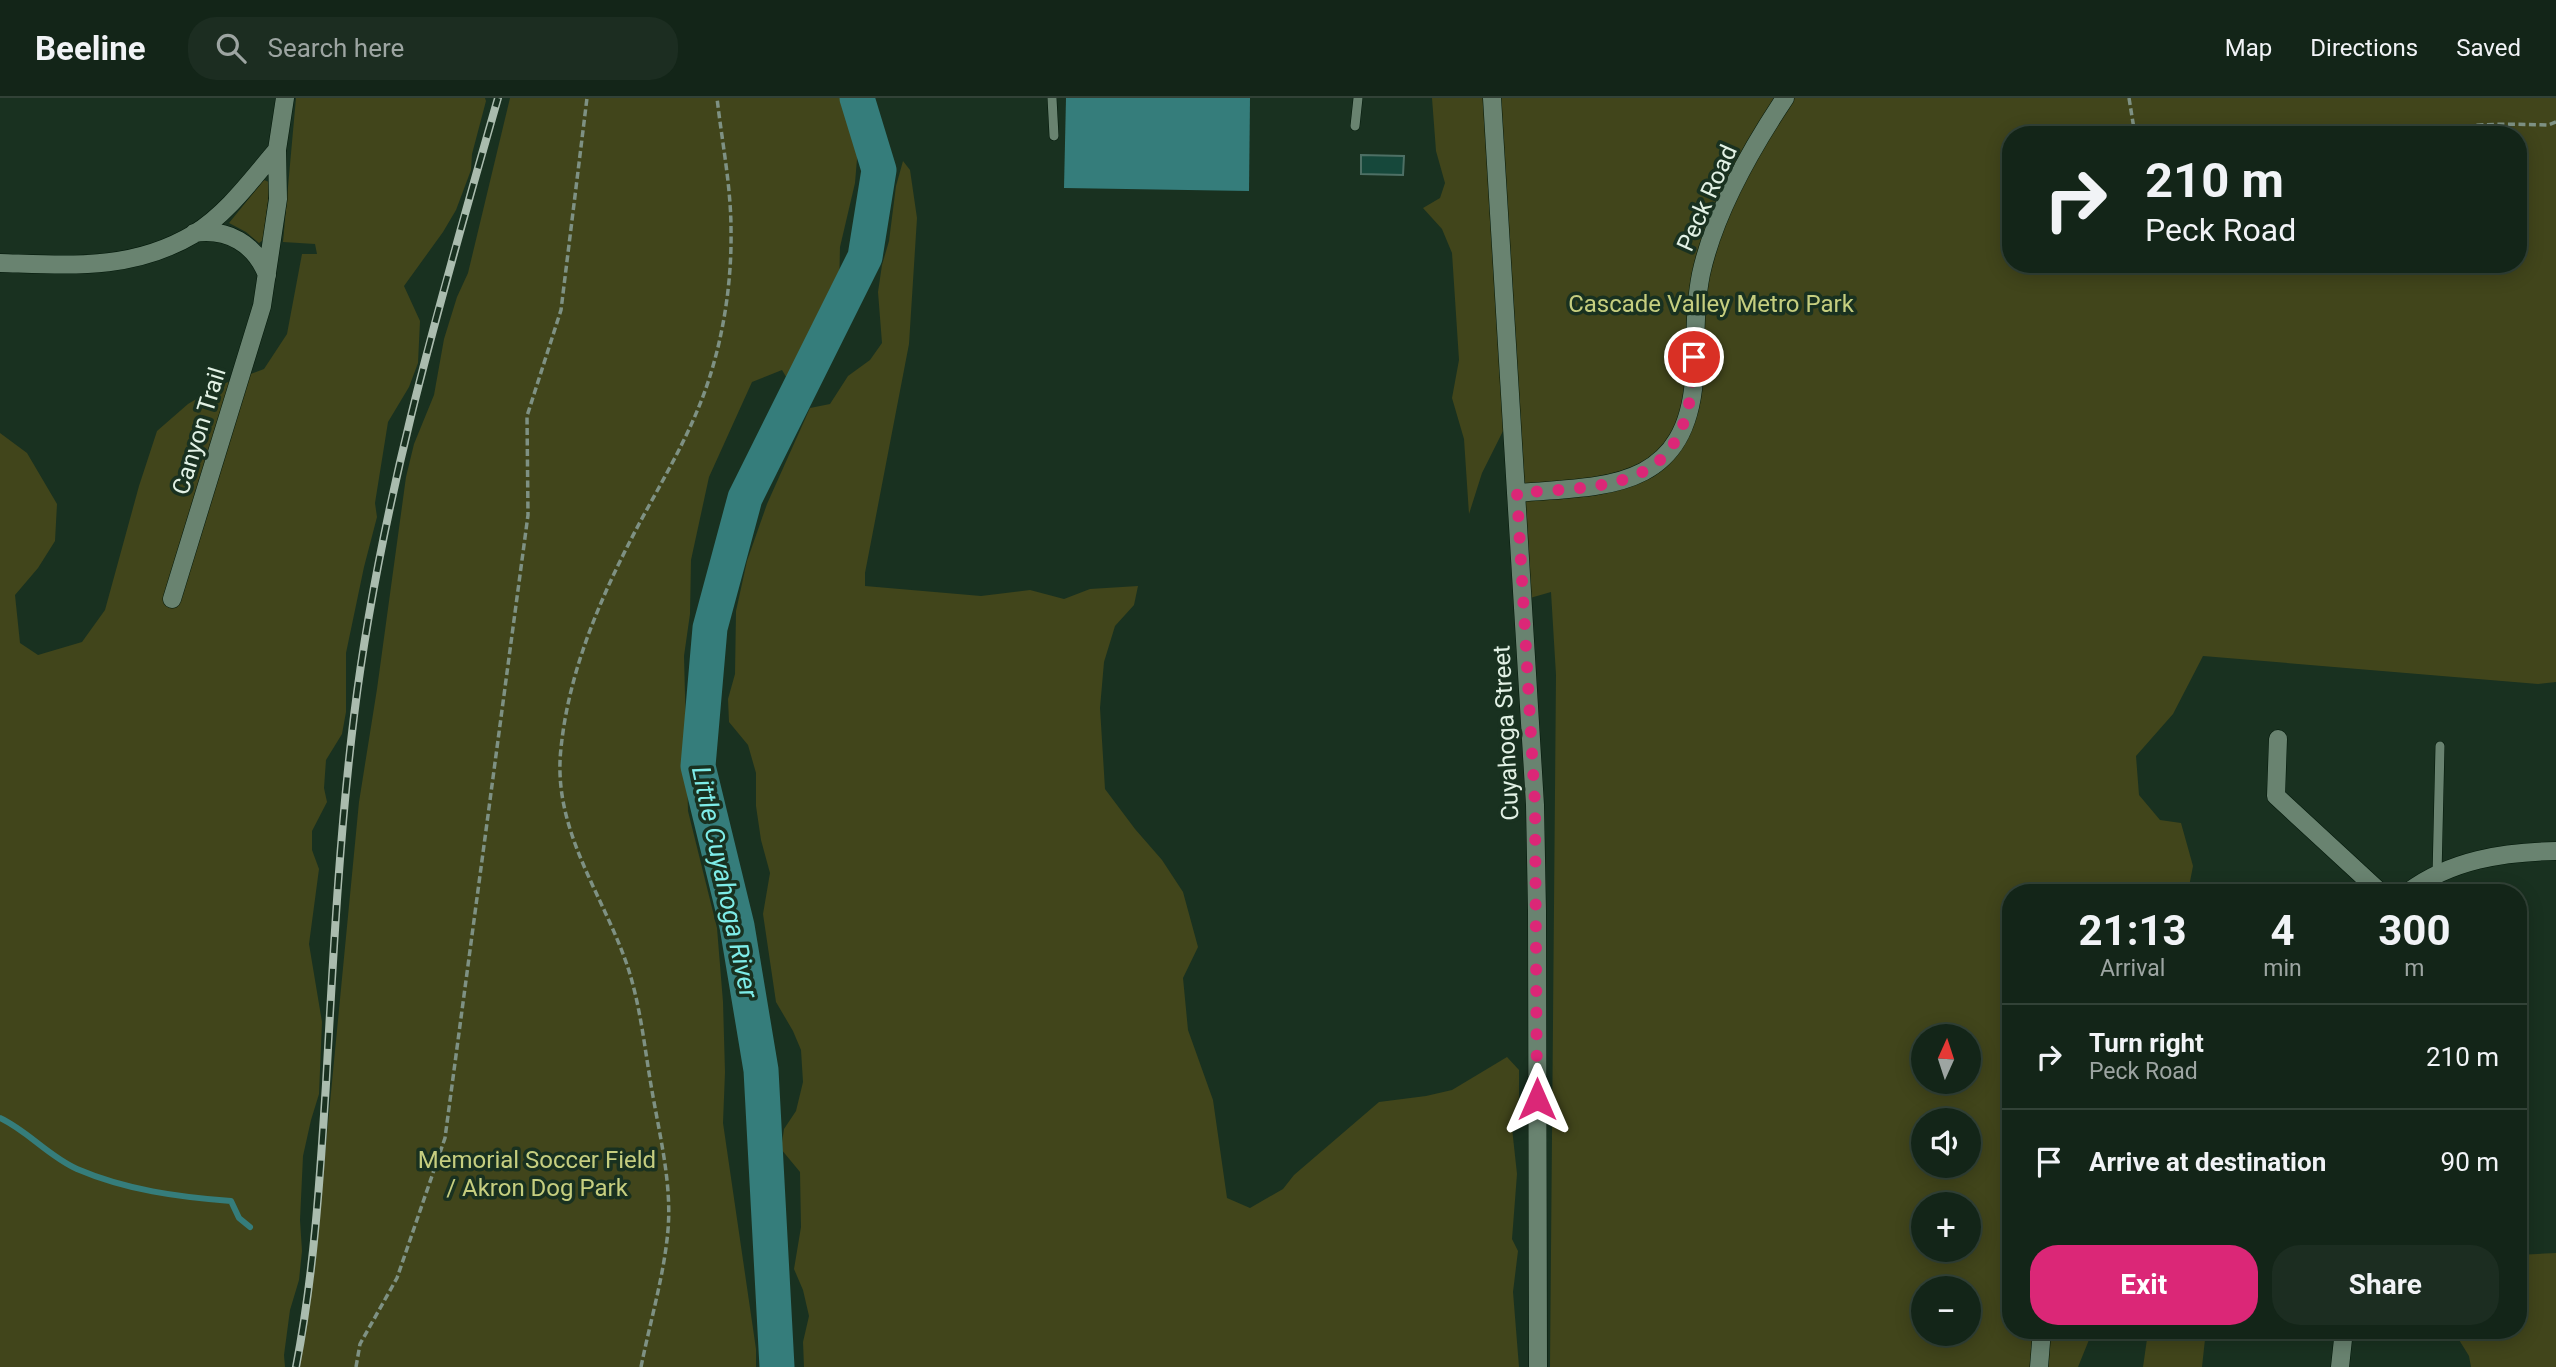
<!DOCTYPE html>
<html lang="en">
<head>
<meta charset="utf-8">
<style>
  :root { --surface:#132518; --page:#1c2d21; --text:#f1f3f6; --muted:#9da5a2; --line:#324237; --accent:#db2777 }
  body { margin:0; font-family:Roboto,sans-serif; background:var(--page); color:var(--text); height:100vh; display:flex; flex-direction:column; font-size:26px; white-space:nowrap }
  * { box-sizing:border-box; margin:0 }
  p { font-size:23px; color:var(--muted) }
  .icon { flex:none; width:38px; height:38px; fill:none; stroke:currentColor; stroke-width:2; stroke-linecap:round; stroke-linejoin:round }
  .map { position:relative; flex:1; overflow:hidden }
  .details { position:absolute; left:2002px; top:786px; width:525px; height:455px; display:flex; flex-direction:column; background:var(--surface); border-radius:28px; box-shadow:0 4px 18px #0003,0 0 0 2px var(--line) }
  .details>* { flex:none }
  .top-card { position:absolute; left:2002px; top:28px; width:525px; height:147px; border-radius:28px; box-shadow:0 4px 18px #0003,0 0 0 2px var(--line); background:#132518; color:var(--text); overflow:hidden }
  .needle { width:46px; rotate:3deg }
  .buttons { position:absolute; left:1911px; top:926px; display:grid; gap:14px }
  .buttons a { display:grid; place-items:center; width:70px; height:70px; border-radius:50%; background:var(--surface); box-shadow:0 4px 18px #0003,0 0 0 2px var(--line); font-size:35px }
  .pin { position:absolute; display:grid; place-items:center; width:60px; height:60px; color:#fff; margin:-30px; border:4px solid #fff; border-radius:50%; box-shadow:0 2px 7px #0007 }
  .me { position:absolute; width:77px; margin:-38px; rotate:0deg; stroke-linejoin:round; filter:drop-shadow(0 0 5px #0008) }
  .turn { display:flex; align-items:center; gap:24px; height:147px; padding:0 28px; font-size:32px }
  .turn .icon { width:91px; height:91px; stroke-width:2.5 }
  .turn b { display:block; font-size:49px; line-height:60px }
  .eta { display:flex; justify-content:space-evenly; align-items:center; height:119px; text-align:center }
  .eta b { font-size:42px; font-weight:700; line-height:49px }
  .cta { display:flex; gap:14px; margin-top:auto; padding:14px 28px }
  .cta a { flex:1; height:80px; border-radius:28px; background:var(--accent); color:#fff; font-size:28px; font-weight:700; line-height:80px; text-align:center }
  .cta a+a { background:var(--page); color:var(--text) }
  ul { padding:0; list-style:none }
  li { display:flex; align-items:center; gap:21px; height:105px; padding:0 28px; border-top:2px solid var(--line) }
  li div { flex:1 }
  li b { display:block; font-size:26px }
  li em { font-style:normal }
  header { display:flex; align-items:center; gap:42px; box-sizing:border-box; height:98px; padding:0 35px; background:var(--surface); border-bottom:2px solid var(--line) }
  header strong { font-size:33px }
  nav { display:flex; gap:38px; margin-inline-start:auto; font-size:24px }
  .search { width:490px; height:63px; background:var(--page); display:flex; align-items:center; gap:18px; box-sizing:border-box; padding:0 24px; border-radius:28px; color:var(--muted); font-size:26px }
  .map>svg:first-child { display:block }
  .green { fill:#41451b; fill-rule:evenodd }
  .water { fill:#357d7b }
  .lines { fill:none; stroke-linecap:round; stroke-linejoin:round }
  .stream { stroke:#357d7b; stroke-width:6 }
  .river { stroke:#357d7b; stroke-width:35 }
  .building { fill:#16483b; stroke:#4e7065; stroke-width:2 }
  .service-casing { stroke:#03180a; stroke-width:10 }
  .minor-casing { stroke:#03180a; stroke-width:19 }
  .tertiary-casing { stroke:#03180a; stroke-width:19 }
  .path { stroke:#7e9183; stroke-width:3.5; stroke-dasharray:7 3.5; stroke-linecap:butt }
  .service { stroke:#698370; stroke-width:9 }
  .minor { stroke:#698370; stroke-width:18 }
  .tertiary { stroke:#698370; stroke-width:18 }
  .rail-casing { stroke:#aabcae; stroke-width:8 }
  .rail { stroke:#193120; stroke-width:5; stroke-dasharray:16; stroke-linecap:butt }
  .route { stroke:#db2777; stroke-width:12; stroke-dasharray:0 21.6 }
  .labels { text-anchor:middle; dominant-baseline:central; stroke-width:7; stroke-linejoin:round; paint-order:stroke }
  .street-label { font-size:24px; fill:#e2f1e5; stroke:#193120 }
  .park-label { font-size:24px; fill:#c6ce7f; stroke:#193120 }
  .water-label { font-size:26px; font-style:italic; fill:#7eece8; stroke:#193120 }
</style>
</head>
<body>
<header>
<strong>Beeline</strong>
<div class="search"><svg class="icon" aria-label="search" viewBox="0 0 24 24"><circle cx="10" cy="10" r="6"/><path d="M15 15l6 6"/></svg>Search here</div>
<nav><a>Map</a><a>Directions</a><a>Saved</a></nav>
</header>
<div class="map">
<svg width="2556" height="1269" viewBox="0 0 2556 1269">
  <rect width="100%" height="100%" fill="#193120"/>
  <!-- green -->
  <path class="green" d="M296 0H485L486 3 472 56 471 72 456 112 443 134 404 188 420 223 418 265 409 289 388 324 375 405 377 419 364 469 346 555V614L342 636 326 662 324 690 327 704 312 733V752L319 771 309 846 322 924 319 996 311 1022 303 1058 300 1122 302 1153 299 1182 290 1212 284 1257 285 1269H0V335L27 355 57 406 55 443 38 470 15 497 20 545 38 557 82 544 105 512 139 388 157 333 188 306 220 287 264 271 287 236 302 156H317L315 146 283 144Z
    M510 0H873L859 37 855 85 840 149 839 193 818 240 791 287 782 272 752 284 709 379 691 462 690 516 684 558 688 713 717 830 723 904 725 974 723 1025 756 1251V1269H295L316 1150 359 704 377 591 406 379 414 346 434 297 444 241 457 199 468 175Z
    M1432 0H2556V584L2538 586 2203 558 2173 616 2136 658 2139 697 2160 722 2181 725 2193 768 2188 794H2011V1232H2093L2078 1269H1550L1556 577 1551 494 1523 502 1510 319 1482 375 1469 416 1464 341 1452 300 1459 262 1452 155 1442 131 1423 110 1440 100 1445 85 1436 53ZM2011 37H2518V166H2011ZM1923 938H1969V984H1923ZM1923 1022H1969V1068H1923ZM1923 1106H1969V1152H1923ZM1923 1190H1969V1236H1923Z
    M903 63 910 72 917 120 909 246 865 475V488L981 498 1030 492 1064 501 1090 491 1138 488 1134 507 1115 528 1104 564 1100 610 1105 691 1135 731 1162 762 1183 794 1198 849 1183 880 1188 932 1213 1002 1227 1100 1250 1110 1283 1091 1294 1077 1379 1004 1426 998 1452 992 1507 959 1519 972V999L1512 1030 1517 1076 1512 1141 1518 1153 1513 1194 1519 1269H804L803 1244 809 1218 803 1192 794 1171 801 1129 800 1074 781 1051 784 1031 796 1013 803 984 801 952 793 933 776 904 763 816 770 775 761 742 756 708V675L748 647 729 624 728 601 735 576 736 513 747 463 767 406 810 310 830 306 848 278 870 262 882 245 878 194 882 167 889 143 896 88Z
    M264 82 269 84 270 87 263 142 259 145 246 134 229 125Z
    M2556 1155V1269H2471L2469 1258 2453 1232H2518V1157Z
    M2131 1232H2206L2202 1269H2143L2147 1241Z"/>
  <!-- water -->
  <path class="water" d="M1066 0H1250L1249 93 1064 90Z"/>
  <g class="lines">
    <!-- stream -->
    <path class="stream" d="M0 1020C28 1033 48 1058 77 1071 126 1092 178 1099 231 1103L239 1120 250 1129"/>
    <!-- river -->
    <path class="river" d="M777 1269 761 972 737 828 698 668 710 530 745 400 865 159 879 72 857 0"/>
  </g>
  <!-- building -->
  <path class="building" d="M1361 57 1404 58 1403 77 1361 76Z"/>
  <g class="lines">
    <!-- service casing -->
    <g class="service-casing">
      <path id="service" d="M1052 0 1054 38
        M1355 28 1358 0
        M2437 777 2440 648"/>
    </g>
    <!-- minor casing -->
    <g class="minor-casing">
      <path id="minor" d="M194 135C228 130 255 146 267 177
        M0 165C69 167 132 173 194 136 227 116 252 81 277 52
        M1517 395C1605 388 1685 393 1694 282 1696 247 1694 211 1701 176 1714 116 1751 51 1785 0
        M172 501 262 208 278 101 277 52 285 0
        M2278 641 2276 698 2380 794
        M2408 794C2451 762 2503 754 2556 753
        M2039 1269 2042 1232
        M2340 1269 2344 1232"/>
    </g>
    <!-- tertiary casing -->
    <g class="tertiary-casing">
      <path id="tertiary" d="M1492 0 1535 707 1537 813 1538 1269"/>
    </g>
    <!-- path -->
    <path class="path" d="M2129 0 2135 37
      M2425 37C2465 24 2506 26 2548 27L2556 24
      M356 1269 360 1246 397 1180 445 1040 528 417 527 318 561 212 587 0
      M641 1269C650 1224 664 1178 668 1132 672 1084 659 1035 651 987 644 946 640 904 626 864 601 793 552 730 561 650 569 571 602 496 639 426 661 385 685 345 702 301 722 249 732 188 731 132 731 88 722 44 717 0"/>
    <!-- service -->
    <use href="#service" class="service"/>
    <!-- minor -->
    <use href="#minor" class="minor"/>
    <!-- tertiary -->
    <use href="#tertiary" class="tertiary"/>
    <!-- rail casing -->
    <g class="rail-casing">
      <path id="rail" d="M296 1269C314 1176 320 1080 326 986 333 863 339 740 354 618 380 407 440 203 498 0"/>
    </g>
    <!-- rail -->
    <use href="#rail" class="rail"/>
  </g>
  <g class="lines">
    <!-- route -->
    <path class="route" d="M1537 1001 1535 707 1517 395C1626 387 1690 389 1694 259"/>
  </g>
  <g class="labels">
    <!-- street labels -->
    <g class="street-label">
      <text transform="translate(1707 100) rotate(-66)">Peck Road</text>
      <text transform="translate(199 333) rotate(-73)">Canyon Trail</text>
      <text transform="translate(1506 635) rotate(-93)">Cuyahoga Street</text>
    </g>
    <!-- park labels -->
    <g class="park-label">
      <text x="1711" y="206">Cascade Valley Metro Park</text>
      <text x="537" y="1062">Memorial Soccer Field<tspan x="537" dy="28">/ Akron Dog Park</tspan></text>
    </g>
    <!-- water labels -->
    <g class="water-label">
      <text transform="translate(725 784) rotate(78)">Little Cuyahoga River</text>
    </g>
  </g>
</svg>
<div class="buttons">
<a><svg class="needle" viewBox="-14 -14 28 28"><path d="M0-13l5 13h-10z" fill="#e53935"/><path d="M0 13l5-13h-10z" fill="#9da5a2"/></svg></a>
<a><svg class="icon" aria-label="sound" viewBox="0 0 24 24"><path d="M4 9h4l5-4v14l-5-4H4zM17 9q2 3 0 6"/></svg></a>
<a>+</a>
<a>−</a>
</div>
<div class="pin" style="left:1694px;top:259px;background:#d93025"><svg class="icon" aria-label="arrive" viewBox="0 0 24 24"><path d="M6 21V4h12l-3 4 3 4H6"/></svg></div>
<svg class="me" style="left:1537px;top:1001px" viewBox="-20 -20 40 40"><path d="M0-17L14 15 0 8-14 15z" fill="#db2777" stroke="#fff" stroke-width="4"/></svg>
<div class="top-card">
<div class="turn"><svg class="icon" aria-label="right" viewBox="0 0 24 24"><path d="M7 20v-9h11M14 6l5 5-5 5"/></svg><div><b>210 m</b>Peck Road</div></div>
</div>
<section class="details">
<div class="eta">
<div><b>21:13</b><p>Arrival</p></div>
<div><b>4</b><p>min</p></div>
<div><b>300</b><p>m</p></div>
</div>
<ul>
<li><svg class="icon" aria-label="right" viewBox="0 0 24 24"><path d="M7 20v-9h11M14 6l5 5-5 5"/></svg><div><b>Turn right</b><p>Peck Road</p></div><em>210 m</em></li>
<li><svg class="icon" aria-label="arrive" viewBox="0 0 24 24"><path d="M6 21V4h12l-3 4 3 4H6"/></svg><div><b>Arrive at destination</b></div><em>90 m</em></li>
</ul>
<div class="cta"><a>Exit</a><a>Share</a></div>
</section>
</div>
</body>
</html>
